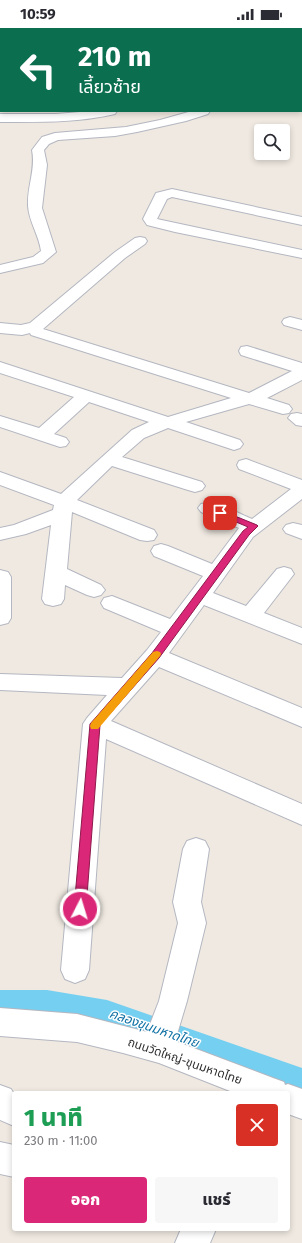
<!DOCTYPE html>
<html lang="th">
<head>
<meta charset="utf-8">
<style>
  :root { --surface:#fff; --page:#f7f7f7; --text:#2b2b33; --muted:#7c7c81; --accent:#db2777 }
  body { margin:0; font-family:"Fira Sans","Noto Sans Thai",sans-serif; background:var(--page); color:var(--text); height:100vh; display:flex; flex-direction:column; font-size:15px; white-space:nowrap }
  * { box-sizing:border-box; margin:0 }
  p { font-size:13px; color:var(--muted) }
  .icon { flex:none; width:22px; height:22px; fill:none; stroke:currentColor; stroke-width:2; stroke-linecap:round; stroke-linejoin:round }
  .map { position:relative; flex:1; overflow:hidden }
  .details { position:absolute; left:12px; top:1063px; width:278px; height:140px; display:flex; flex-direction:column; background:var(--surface); border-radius:4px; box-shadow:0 2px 6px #0003 }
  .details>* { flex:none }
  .banner { position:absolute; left:0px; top:0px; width:302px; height:84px; box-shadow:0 2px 6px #0003; background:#0b6e4f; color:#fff; overflow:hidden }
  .buttons { position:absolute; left:254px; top:96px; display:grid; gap:8px }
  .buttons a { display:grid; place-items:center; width:36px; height:36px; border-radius:4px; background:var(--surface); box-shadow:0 2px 6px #0003; font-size:20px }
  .pin { position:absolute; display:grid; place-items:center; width:34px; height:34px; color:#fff; margin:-17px; border-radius:8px; box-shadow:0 2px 6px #0006 }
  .me { position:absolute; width:44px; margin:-22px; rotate:5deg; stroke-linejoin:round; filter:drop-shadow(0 0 3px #0008) }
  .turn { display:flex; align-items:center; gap:14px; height:84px; padding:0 12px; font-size:18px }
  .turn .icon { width:52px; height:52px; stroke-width:2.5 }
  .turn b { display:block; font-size:28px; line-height:34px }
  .round { display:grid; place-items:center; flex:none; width:42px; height:42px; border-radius:4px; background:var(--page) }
  .overview { display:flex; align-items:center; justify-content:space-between; height:68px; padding:0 12px }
  h1 { font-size:24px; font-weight:800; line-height:30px; color:#1e9e55 }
  .primary-button { display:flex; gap:8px; margin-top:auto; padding:8px 12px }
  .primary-button a { flex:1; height:46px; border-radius:4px; background:var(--accent); color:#fff; font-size:16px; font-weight:800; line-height:46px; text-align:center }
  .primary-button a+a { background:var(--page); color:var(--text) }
  .status { display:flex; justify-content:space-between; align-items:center; height:28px; padding:0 20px; background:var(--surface); direction:ltr }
  .status svg { height:11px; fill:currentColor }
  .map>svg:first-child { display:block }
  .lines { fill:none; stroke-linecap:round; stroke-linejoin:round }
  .canal { fill:#75cff0; fill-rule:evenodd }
  .minor-casing { stroke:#b4b7c1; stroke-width:2 }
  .major-casing { stroke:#c9c9c9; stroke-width:2 }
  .minor { fill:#fff; fill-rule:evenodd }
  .major { fill:#f2d163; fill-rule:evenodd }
  .route { fill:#db2777; stroke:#8e194d }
  .slow { fill:#f59e0b }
  .labels { text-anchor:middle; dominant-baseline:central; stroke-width:3; stroke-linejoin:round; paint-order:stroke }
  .near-street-label { font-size:12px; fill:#2e2e2e; stroke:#fff }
  .near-water-label { font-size:13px; font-style:italic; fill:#0d6fa3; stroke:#fff }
</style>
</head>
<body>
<div class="status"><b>10:59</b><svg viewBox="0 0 49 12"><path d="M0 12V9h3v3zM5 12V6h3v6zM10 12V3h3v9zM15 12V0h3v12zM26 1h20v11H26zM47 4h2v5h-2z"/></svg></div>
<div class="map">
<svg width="302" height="1215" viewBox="0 0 302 1215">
  <rect width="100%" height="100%" fill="#efe9e1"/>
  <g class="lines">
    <!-- canal -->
    <path class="canal" d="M30 0H70L30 1Z
      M0 962H47L107 972 302 1040V1064L107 994 47 984H0Z"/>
    <!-- minor casing -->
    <g class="minor-casing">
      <path id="minor" d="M106 0H144L106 1Z
        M0 2H1V8H0Z
        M92 83H117L115 86C77 95 39 94 0 94V86H56Z
        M192 83H210L208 86 186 93 137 104 115 108 58 112 49 116 44 122 47 137 42 180 56 224 43 235 0 245V237L33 229 41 223C39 207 29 194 28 178 27 158 36 141 32 122L42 109 55 105 126 99 160 92Z
        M172 161 302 189V197L172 169 167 171 157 191 302 222V230L175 204 147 197 143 191 156 165Z
        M140 209 145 210 147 213 145 216 125 230 43 301 249 365 292 343 241 327 239 323 241 319 247 318 302 335V352L267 370 289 377 292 381 289 385 283 386 249 376 186 394 240 412 243 416 240 420 234 422 168 400 144 410 122 429 202 454 205 458 202 462 195 464 188 462 112 438 77 472 154 502 157 507 154 512 147 513 140 512 72 484 67 541 101 557 105 562 101 567 94 569 87 567 65 557 64 571 61 576 53 578 45 576 42 571 51 497 26 506 0 512V500L14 497 53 482 54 477 0 457V444L61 466 132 402 149 394 89 374 54 406 66 410 69 414 66 418 60 419 0 399V388L39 400 74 369 0 345V334L168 389 231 370 31 307 30 305 22 307 0 305V295L21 297 30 295 115 224 135 210Z
        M290 289 302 292V302L284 297 282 294 284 291Z
        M297 385 302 386V398L296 397 288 390 291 386Z
        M246 431 302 452V471L253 509 213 565 246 578 277 541 284 539 291 541 294 546 264 585 302 600V616L204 577 169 625 302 680V699L159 639 111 693 302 776V797L106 711 89 942 85 951 75 955 65 951 61 942 83 696 87 690 107 667 0 662V646L122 650 147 622 161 604 104 580 101 575 104 570 112 568 170 591 203 548 154 528 151 523 154 518 161 516 168 518 212 536 239 500 201 484 198 480 201 476C217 472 237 485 252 491L291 461 239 441 237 437 239 433Z
        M293 495 302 497V511L286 505 283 501 286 497Z
        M0 542 8 544 11 549V590L8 595 0 597Z
        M196 810 205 813 209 821 201 874 206 895 187 973 175 1013 273 1050 284 1054 285 1057 288 1056 302 1061V1091L288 1086V1065H235L159 1035 123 1025 77 1014 0 1008V980L77 986 147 1004 159 973 178 895 173 874 183 821 187 813Z
        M0 1057 11 1061 14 1066V1098L0 1092Z
        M0 1114 14 1117V1149L0 1146Z
        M181 1201H216L210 1215H175Z"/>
    </g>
    <!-- major casing -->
    <g class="major-casing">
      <path id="major" d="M176 0H190V1H176Z
        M224 0H246V1H224Z
        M301 26H302V32H301Z"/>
    </g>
    <!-- minor -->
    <use href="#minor" class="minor"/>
    <!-- major -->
    <use href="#major" class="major"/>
  </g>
  <!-- route -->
  <path class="route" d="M220 482 257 497 258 498 249 507 159 630 100 697 86 881 84 884 80 886 76 884 74 881 90 696 152 625 243 503 248 499 217 486V483Z"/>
  <!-- slow -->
  <path class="slow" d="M157 623 160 624 161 626 160 628 98 701H91L90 698 91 695 153 624Z"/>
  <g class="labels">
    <!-- near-street labels -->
    <g class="near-street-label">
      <text transform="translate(185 1033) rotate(19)">ถนนวัดใหญ่-ขุนมหาดไทย</text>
    </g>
    <!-- near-water labels -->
    <g class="near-water-label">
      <text transform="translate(154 1000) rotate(19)">คลองขุนมหาดไทย</text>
    </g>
  </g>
</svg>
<div class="buttons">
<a><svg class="icon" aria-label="search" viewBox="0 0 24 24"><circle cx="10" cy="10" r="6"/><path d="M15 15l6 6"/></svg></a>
</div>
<div class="pin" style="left:220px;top:485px;background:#d93025"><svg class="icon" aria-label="arrive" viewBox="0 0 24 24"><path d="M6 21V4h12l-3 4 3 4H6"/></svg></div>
<svg class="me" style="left:80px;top:881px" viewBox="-20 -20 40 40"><circle r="17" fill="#db2777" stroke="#fff" stroke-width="3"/><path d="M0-11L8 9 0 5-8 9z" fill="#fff"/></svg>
<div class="banner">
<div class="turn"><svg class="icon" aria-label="left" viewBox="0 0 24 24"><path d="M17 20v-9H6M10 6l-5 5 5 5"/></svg><div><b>210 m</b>เลี้ยวซ้าย</div></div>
</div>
<section class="details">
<div class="overview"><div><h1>1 นาที</h1><p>230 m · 11:00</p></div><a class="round" style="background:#d93025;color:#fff"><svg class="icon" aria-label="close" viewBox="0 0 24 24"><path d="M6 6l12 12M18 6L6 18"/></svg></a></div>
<div class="primary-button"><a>ออก</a><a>แชร์</a></div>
</section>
</div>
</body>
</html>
